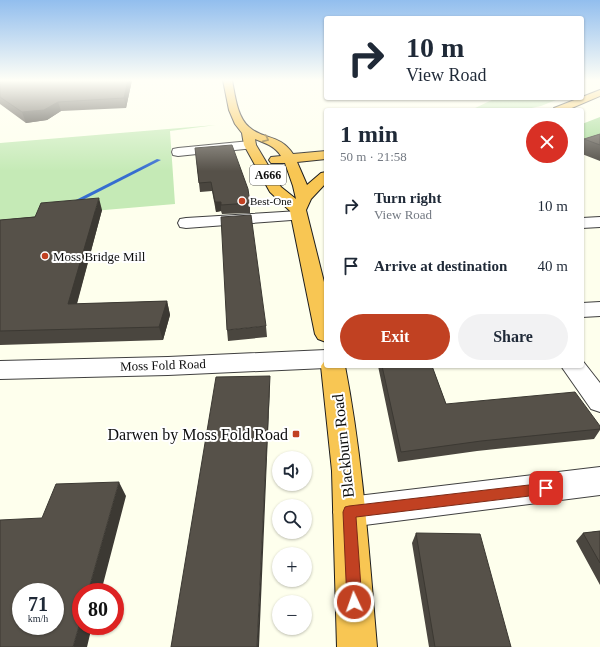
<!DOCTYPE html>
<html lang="en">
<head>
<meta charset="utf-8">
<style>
  :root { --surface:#fff; --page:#f2f2f3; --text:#1f2937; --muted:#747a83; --accent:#c14122 }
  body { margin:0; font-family:Georgia,serif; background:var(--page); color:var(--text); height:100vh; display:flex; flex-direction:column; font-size:15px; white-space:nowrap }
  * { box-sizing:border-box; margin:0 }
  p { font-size:13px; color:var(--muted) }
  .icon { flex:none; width:22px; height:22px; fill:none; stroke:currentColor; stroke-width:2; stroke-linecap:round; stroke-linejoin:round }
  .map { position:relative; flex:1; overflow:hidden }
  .panel { position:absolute; left:324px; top:108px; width:260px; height:260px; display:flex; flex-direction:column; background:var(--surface); border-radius:4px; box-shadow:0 1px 3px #0004 }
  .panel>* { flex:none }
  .top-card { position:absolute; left:324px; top:16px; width:260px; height:84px; border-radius:4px; box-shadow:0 1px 3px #0004; background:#fff; color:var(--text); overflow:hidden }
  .buttons { position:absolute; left:272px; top:451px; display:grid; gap:8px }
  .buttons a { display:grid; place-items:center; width:40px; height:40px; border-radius:50%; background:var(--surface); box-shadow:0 1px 3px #0004; font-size:20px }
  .speed { position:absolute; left:12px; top:583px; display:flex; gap:8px; font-size:20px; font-weight:700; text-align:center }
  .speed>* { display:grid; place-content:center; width:52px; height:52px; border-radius:50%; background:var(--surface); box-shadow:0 1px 3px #0004; line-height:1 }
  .speed small { font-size:10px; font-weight:400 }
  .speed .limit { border:6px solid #d22; background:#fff; color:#111 }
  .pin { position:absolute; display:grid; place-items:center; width:34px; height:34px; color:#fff; margin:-17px; border-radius:8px; box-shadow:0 2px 6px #0006 }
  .me { position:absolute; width:44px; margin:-22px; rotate:357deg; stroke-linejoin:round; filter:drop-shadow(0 0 3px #0008) }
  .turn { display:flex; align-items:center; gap:14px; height:84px; padding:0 16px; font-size:18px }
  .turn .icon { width:52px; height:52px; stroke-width:2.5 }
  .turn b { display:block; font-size:28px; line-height:34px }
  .round { display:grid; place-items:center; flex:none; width:42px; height:42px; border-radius:21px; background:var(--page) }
  .summary { display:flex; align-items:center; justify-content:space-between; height:68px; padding:0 16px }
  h1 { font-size:24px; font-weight:600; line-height:30px }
  .primary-button { display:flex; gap:8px; margin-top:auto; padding:8px 16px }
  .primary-button a { flex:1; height:46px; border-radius:24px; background:var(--accent); color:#fff; font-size:16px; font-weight:600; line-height:46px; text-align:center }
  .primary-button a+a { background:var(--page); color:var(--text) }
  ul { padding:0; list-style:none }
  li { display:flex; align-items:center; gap:12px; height:60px; padding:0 16px }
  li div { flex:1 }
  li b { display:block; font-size:15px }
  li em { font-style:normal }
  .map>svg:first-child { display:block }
  .green { fill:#c5eab6 }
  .forest { fill:#a4db95 }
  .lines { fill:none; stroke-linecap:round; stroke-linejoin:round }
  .stream { fill:#366dd0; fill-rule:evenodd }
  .minor-casing { stroke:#404040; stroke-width:2 }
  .highway-casing { stroke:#1e1e1e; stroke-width:2 }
  .minor { fill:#fff; fill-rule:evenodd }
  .highway { fill:#f8c653; fill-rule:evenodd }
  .wall { fill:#4a463f }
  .shaded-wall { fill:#3c3933 }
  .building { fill:#565149; stroke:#3c3933; fill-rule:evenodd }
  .oneway { stroke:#8e7334 }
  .route { fill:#c14122; stroke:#7d2a16 }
  .poi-dot { fill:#c14122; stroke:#fff; stroke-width:1.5 }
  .labels { text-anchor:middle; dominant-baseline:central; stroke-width:4; stroke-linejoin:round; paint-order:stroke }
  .far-poi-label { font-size:11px; fill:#0d0d0d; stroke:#fff; text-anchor:start }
  .shield { fill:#fff; stroke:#565656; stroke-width:1 }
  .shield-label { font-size:12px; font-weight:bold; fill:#0d0d0d }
  .poi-label { font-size:13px; fill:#0d0d0d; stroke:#fff; text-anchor:start }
  .street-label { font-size:13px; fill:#0d0d0d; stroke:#fff }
  .near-poi-label { font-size:16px; fill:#0d0d0d; stroke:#fff; text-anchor:end }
  .near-street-label { font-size:16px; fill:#0d0d0d; stroke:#fff }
</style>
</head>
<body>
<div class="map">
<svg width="600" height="647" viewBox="0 0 600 647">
  <rect width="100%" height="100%" fill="#feffed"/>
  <!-- green -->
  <path class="green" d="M496 98H561L541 106 522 110H471Z
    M216 125 170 131 175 204 46 215 0 229V143Z"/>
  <!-- forest -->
  <path class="forest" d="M600 117V143L582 148V124Z"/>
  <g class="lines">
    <!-- stream -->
    <path class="stream" d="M157 159 161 160 71 206 66 205Z"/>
    <!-- minor casing -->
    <g class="minor-casing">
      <path id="minor" d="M250 141 254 142 256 145 254 148 178 156 173 155 172 152 173 149 178 148Z
        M299 211 305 213 307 216 305 219 186 228 180 227 178 223 180 219 186 218Z
        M600 217V227L582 228V218Z
        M600 302V316L582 317V303Z
        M326 350V366H331L326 368 168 375 0 379V361L168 357Z
        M582 360 600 383V412L591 409 561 366H582Z
        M600 467V495L349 527 338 523 333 512 338 501 349 497Z"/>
    </g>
    <!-- highway casing -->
    <g class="highway-casing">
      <path id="highway" d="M223 80H232C235 95 237 117 249 127 263 140 280 134 293 154L326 151V159L297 162 307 185 321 173 326 172V183L311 199 306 210 326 290V342L318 339 315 334 290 211 270 192 244 145 242 133 235 124 229 110ZM255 139C265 143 275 146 281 156L271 157 269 160 271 163H285L293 186 296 199 281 187 256 145Z
        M600 90V96L567 110H553L554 108Z
        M326 359V366H345C363 459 369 553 377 647H337L332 471 321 366Z"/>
    </g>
    <!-- minor -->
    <use href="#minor" class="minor"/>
    <!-- highway -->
    <use href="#highway" class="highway"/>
  </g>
  <!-- wall -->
  <path class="wall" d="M0 80H132L126 108 61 111 47 120 26 123 0 104Z
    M600 134V161L582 154V144L584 139Z
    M195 148 250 203V213L222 214 221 211 216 212 212 191 200 192Z
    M102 210 77 304 167 301 170 315 163 340 0 345V220Z
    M266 326 267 337 228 341 227 330Z
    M378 366H432L446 404 600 426V430L594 439 477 451 398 462Z
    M600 531V585L576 541 583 533Z
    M416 533 511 647H429L412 543Z"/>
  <!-- shaded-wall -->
  <path class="shaded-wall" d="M128 80H132L126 108 124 98Z
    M58 102 61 111 47 120 26 123 22 112Z
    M99 198 102 210 73 317 68 304Z
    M215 202H221V211L216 212Z
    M167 301 170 315 163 340 159 327Z
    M270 376V387L259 647H257Z
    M119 482 126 496 101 592H88Z
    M81 619V626H92L87 647H73Z"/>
  <!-- building -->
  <path class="building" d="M0 80H128L124 98 58 102 44 110 22 112 0 97Z
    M600 134V145L584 139Z
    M232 145 248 189 250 203 221 205V202H215L211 182 199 183 195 148Z
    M99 198 68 304 167 301 159 327 0 331V220L35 217 41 203Z
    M251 215 266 326 227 330 221 217Z
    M382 366H432L446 404 575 392 600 426V429L481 441 401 452Z
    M270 376 257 647H171L216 377Z
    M119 482 88 592H81V619L73 647H0V520L42 518 56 484ZM21 592H55V626H21Z
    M600 531V563L583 533Z
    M416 533 480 534 511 647H435Z"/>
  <!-- one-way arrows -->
  <defs><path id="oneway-chevron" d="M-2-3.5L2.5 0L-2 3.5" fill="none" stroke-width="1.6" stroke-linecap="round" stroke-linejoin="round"/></defs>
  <use class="oneway" href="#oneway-chevron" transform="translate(266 139) rotate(24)"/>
  <!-- sky -->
  <linearGradient id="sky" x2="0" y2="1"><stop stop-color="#92beee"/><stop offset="0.47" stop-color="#fffff7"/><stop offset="1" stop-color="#fffff7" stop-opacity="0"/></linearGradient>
  <rect width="600" height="171" fill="url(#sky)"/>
  <!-- route -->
  <path class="route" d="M546 483 551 484 553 488 551 493 546 494 356 517 362 602 360 607 354 610 349 607 347 602 343 512 345 507 349 506Z"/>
  <!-- markers -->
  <g class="poi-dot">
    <circle cx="242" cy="201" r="4"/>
    <circle cx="45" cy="256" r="4"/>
    <rect x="292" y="430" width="8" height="8" rx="2"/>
  </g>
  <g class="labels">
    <!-- far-poi labels -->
    <g class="far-poi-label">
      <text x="250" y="201">Best-One</text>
    </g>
    <!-- shield labels -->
    <rect class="shield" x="250" y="165" width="36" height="20" rx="3"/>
    <g class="shield-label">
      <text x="268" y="175">A666</text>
    </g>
    <!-- poi labels -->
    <g class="poi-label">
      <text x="53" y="256">Moss Bridge Mill</text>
    </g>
    <!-- street labels -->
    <g class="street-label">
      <text transform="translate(163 365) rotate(-2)">Moss Fold Road</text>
    </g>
    <!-- near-poi labels -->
    <g class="near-poi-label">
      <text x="288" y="434">Darwen by Moss Fold Road</text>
    </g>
    <!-- near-street labels -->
    <g class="near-street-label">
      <text transform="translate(343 446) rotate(-96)">Blackburn Road</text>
    </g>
  </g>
</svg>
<div class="buttons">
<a><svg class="icon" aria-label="sound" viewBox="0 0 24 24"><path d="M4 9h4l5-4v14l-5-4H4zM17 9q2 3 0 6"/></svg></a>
<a><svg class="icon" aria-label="search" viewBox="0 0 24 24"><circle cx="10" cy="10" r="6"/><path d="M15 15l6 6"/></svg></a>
<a>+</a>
<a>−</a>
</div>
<div class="speed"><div>71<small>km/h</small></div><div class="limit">80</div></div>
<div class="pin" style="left:546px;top:488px;background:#d93025"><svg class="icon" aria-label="arrive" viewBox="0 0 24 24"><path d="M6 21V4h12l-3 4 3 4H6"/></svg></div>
<svg class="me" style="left:354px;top:602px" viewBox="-20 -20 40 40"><circle r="17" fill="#c14122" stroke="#fff" stroke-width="3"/><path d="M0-11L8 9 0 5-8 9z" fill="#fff"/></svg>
<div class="top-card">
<div class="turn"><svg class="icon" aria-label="right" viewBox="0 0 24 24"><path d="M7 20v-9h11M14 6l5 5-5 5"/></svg><div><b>10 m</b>View Road</div></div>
</div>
<section class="panel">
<div class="summary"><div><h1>1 min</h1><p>50 m · 21:58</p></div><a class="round" style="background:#d93025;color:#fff"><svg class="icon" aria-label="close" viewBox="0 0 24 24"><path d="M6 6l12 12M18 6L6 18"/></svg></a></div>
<ul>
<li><svg class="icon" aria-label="right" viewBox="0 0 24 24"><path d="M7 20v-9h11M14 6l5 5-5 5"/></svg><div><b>Turn right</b><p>View Road</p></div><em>10 m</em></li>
<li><svg class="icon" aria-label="arrive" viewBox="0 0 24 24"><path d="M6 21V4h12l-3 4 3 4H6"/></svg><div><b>Arrive at destination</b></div><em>40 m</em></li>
</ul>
<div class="primary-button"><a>Exit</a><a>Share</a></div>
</section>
</div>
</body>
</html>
